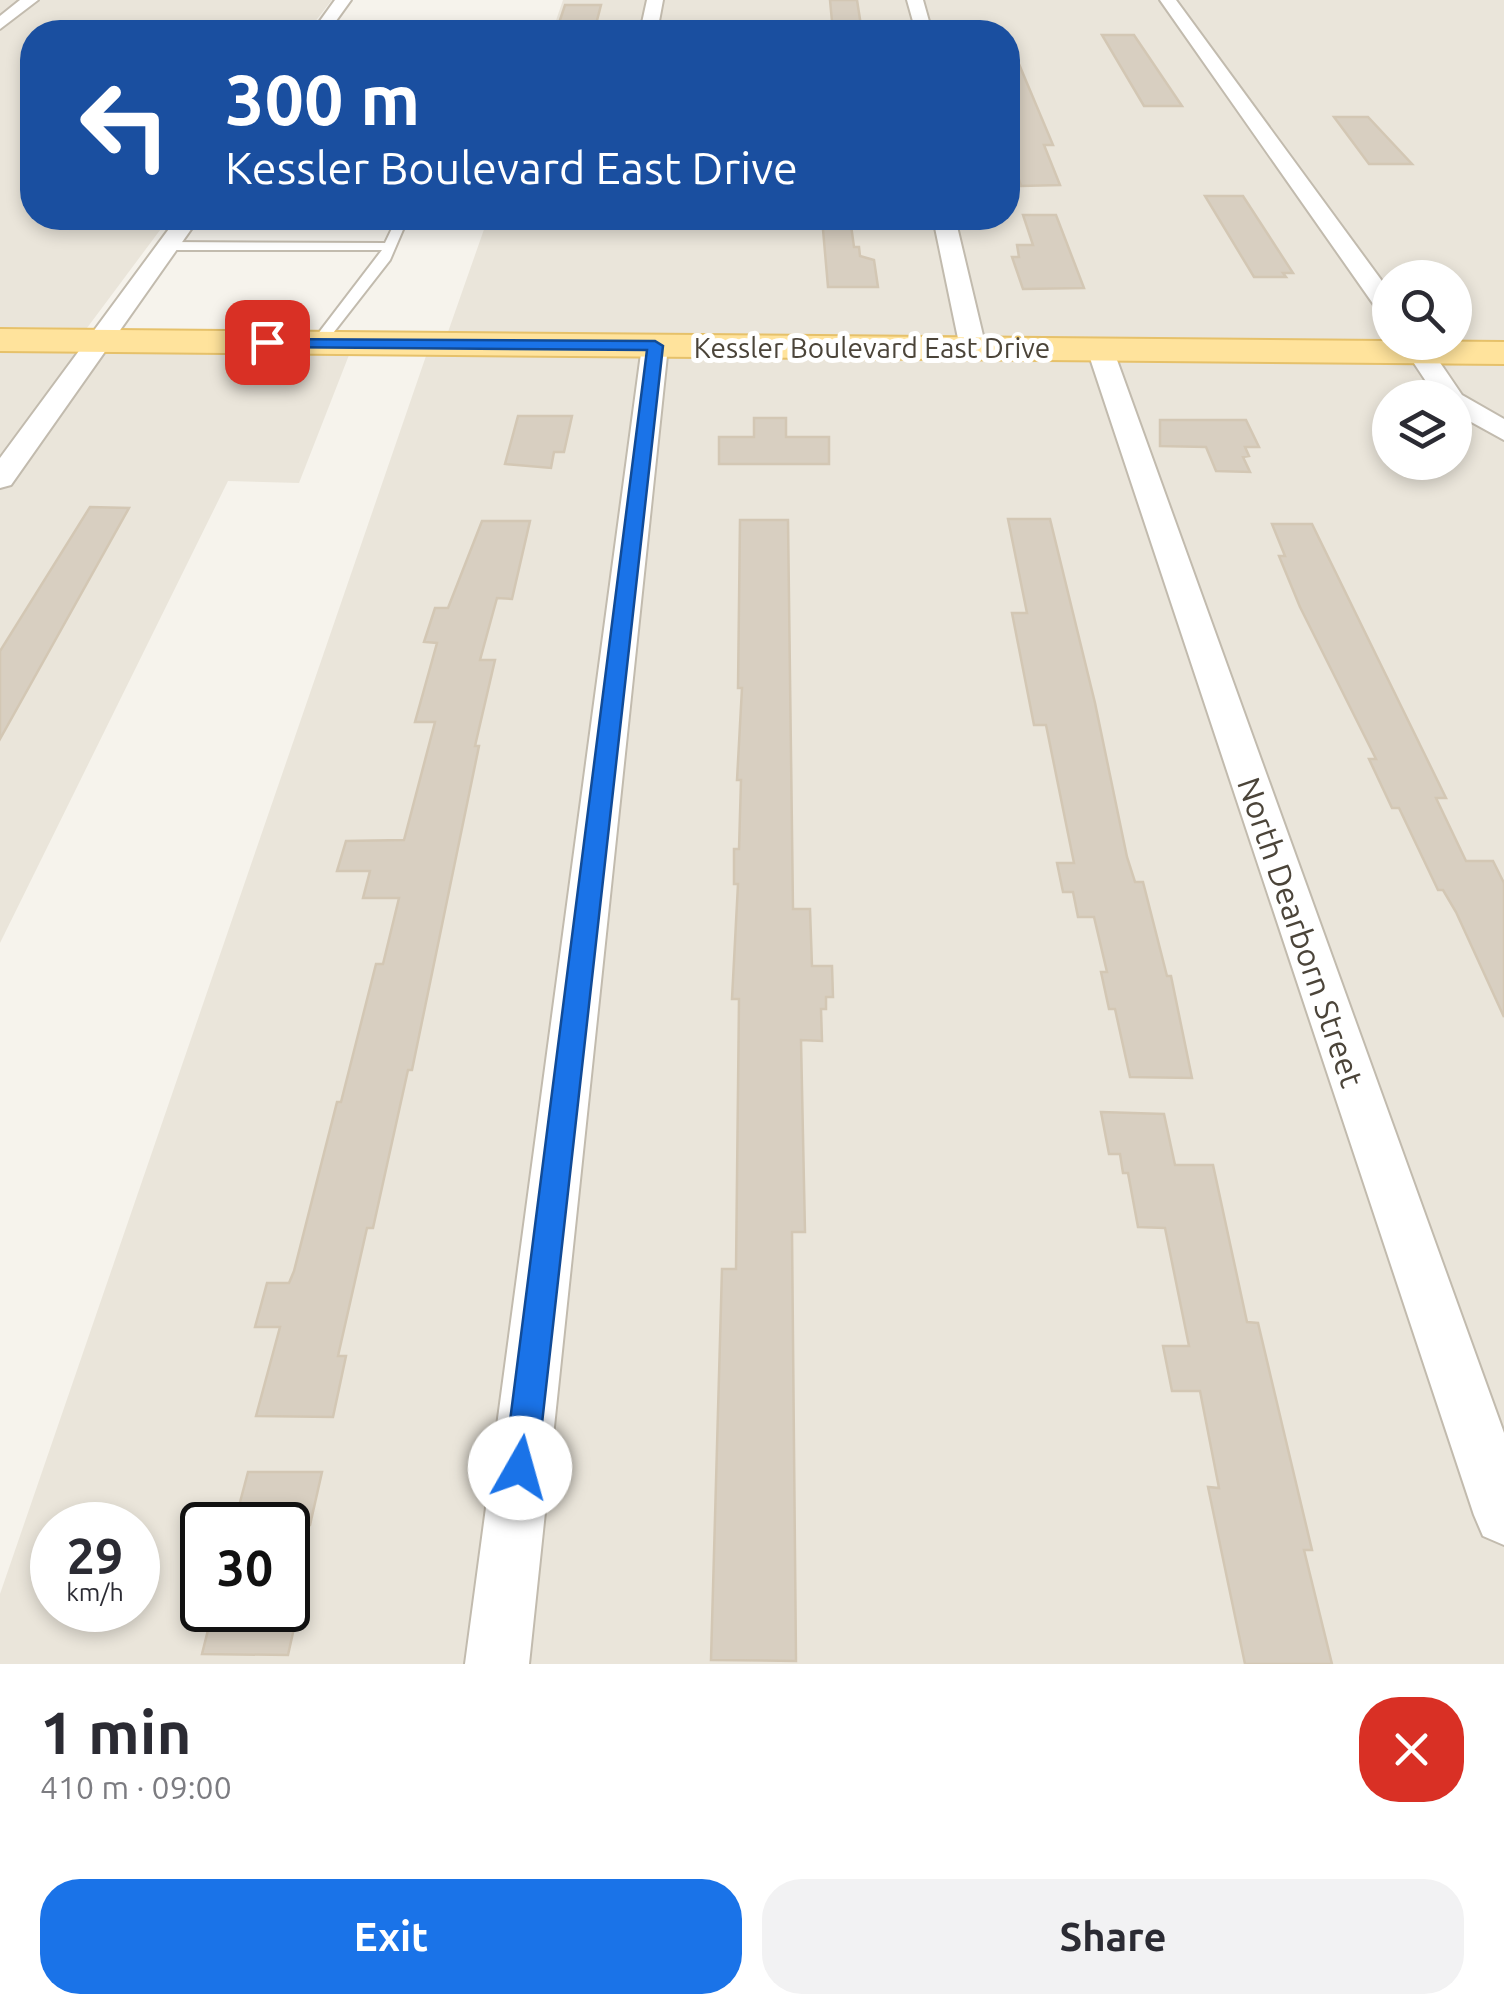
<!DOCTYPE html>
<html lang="en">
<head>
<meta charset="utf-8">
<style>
  :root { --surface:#fff; --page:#f2f2f3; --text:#2b2b33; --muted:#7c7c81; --accent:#1a73e8 }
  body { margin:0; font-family:Ubuntu,sans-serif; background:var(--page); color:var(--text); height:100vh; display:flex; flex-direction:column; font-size:38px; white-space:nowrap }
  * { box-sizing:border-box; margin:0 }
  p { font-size:32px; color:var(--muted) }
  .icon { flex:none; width:55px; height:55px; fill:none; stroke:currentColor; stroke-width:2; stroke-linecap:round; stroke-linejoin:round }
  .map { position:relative; height:1664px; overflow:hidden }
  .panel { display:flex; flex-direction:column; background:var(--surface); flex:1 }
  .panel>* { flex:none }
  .top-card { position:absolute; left:20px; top:20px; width:1000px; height:210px; border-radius:40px; box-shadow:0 5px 15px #0003; background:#1a4fa0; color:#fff; overflow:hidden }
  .fabs { position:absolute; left:1372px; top:260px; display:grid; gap:20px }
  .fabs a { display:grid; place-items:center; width:100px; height:100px; border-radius:50%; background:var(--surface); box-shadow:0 5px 15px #0003; font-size:50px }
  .speed { position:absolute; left:30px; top:1502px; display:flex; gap:20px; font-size:50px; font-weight:700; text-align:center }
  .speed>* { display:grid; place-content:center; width:130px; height:130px; border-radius:50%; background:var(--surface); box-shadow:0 5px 15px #0003; line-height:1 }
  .speed small { font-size:25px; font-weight:400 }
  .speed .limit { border:5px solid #111; border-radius:15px; background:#fff; color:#111 }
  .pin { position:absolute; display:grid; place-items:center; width:85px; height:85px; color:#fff; margin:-42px; border-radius:20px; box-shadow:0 5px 15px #0006 }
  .me { position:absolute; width:110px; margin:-55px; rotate:7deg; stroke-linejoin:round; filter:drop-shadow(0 0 8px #0008) }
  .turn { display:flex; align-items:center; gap:35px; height:210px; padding:0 40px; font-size:45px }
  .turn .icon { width:130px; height:130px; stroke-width:2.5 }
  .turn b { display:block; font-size:70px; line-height:85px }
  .round { display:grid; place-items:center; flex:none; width:105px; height:105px; border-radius:40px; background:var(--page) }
  .headline { display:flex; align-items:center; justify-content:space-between; height:170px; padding:0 40px }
  h1 { font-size:60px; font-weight:600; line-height:75px }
  .action { display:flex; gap:20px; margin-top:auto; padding:20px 40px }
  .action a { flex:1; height:115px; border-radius:40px; background:var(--accent); color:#fff; font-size:40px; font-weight:600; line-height:115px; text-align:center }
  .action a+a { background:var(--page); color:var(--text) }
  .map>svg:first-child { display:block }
  .residential { fill:#eae5da; fill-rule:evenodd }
  .building { fill:#d8cfc1; stroke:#d3c7b4; stroke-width:2.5 }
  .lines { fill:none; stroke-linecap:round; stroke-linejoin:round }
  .service-casing { stroke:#c2bbae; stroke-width:4 }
  .minor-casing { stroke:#c2bbae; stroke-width:4 }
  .primary-casing { stroke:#e6c16a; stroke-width:4 }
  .service { fill:#fff; fill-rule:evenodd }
  .minor { fill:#fff; fill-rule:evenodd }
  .primary { fill:#ffe39c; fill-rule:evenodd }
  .route { fill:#1a73e8; stroke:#114b97; stroke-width:2.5 }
  .labels { text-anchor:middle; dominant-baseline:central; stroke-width:10; stroke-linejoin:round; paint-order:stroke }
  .far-street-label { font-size:28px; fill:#4b4439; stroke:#fff }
  .street-label { font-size:32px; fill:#4b4439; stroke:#fff }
</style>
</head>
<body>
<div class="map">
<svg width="1504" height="1664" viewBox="0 0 1504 1664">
  <rect width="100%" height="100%" fill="#f6f3ec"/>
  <!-- residential -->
  <path class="residential" d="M0 0H332L307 32H32V218H169L87 328 0 327Z
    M563 0H1504V341H1455V278H1390V340L448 332 488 218H1008V32H552Z
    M0 352 349 355 299 483 228 481 0 943Z
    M426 356 1504 364V1664H0V1594ZM1390 398H1455V462H1390ZM52 1525H138V1610H52ZM202 1525H288V1610H202Z"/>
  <!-- building -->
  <path class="building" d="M830 0H857L862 32H833Z
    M565 5H601L594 32H556Z
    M1102 35H1134L1182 106H1144Z
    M1008 38 1053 145H1044L1060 185 1021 186 1008 146Z
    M1334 117H1368L1412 164H1369Z
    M1205 196H1243L1293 273H1283L1286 277H1254Z
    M1023 215H1056L1084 288 1023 289 1012 257H1019L1017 245H1033Z
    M822 218H850L854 247H859L860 256 874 260 878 287H828Z
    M518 416H572L564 452H554L551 468 505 464Z
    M754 418H786V437H829V464H719V437H754Z
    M1160 420H1246L1259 447H1245L1249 456 1243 457 1250 472 1216 471 1206 447 1160 446Z
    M90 507 129 508 0 739V651Z
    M1008 519H1050L1095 703 1127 857 1135 882H1143L1167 976H1171L1192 1078 1130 1077 1115 1009H1109L1101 972H1107L1094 917H1078L1073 892H1063L1057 863H1074L1046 725H1034L1012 613H1027Z
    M740 520H788L793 909H810L812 966H832L833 997H826V1009H821L822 1041 801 1040 805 1232H792L796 1661 711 1660 722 1269H736L739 999H732L738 884H734V849H739L741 780H737L742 688H738Z
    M482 521H530L512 599 497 598 480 660H495L475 746H479L412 1070H408L373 1228H367L338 1356H346L333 1417 256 1416 280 1327H255L267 1283H289L294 1271 337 1102H341L376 964H383L399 898H363L370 871H337L346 841 404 840 435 722H415L437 643 424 642 435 608H448Z
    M1272 524H1312L1446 798H1436L1466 861H1493L1504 883V1017L1456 912 1443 890H1438L1399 808H1392L1369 759H1376L1300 607 1279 556H1285Z
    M1101 1112 1164 1114 1175 1165H1213L1247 1322 1258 1323 1286 1441 1312 1550H1304L1332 1664H1245L1208 1487 1219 1488 1200 1391H1172L1163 1346H1189L1165 1228 1138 1227 1128 1173H1123L1120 1154H1109Z
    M248 1472H322L310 1525H234Z
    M213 1610H298L288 1655 202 1654Z"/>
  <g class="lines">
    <!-- service casing -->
    <g class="service-casing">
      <path id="service" d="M397 218H408L390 260 323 346 318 347 311 343 382 250H167L161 246 167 242 385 243Z"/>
    </g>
    <!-- minor casing -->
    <g class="minor-casing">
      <path id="minor" d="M20 0H38L0 29V16Z
        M335 0H351L328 32H312Z
        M647 0H663L657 32H640Z
        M907 0H923L932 32H916Z
        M1160 0H1176L1390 292V318L1381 315Z
        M177 218H199L11 485 0 488V458Z
        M933 218H955L986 348 982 354 973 356 960 348Z
        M655 338 668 346 529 1664H465L642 346Z
        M1100 341 1113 349 1504 1433V1545L1483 1536 1474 1515 1087 349Z
        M1400 342H1426L1462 395 1504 419V440L1455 413V398H1437Z"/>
    </g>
    <!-- primary casing -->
    <g class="primary-casing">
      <path id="primary" d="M0 329 1504 342V364L0 351Z"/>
    </g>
    <!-- service -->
    <use href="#service" class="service"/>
    <!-- minor -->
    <use href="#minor" class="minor"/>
    <!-- primary -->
    <use href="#primary" class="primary"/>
  </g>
  <!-- route -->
  <path class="route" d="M262 339 655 341 663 346 537 1468 532 1479 520 1484 509 1479 504 1468 647 350 267 347 260 342Z"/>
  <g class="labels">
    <!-- far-street labels -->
    <g class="far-street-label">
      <text x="872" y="347">Kessler Boulevard East Drive</text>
    </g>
    <!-- street labels -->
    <g class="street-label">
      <text transform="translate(1301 932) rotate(71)">North Dearborn Street</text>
    </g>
  </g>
</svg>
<div class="fabs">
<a><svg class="icon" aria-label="search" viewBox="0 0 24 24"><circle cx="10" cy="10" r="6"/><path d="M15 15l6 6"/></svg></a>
<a><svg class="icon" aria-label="layers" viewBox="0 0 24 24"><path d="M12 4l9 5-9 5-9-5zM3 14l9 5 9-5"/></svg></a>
</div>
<div class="speed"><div>29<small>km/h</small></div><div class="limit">30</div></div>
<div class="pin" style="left:267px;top:342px;background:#d93025"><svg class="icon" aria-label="arrive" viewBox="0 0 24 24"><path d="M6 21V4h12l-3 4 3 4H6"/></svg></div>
<svg class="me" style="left:520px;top:1468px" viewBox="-20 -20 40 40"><circle r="19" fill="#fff"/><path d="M0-13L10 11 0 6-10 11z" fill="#1a73e8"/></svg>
<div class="top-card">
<div class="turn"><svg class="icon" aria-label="left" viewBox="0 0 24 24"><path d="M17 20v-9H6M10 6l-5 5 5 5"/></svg><div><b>300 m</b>Kessler Boulevard East Drive</div></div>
</div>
</div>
<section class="panel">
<div class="headline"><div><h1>1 min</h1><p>410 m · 09:00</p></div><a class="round" style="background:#d93025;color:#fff"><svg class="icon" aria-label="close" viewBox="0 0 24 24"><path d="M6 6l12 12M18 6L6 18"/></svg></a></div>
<div class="action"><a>Exit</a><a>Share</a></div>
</section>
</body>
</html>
